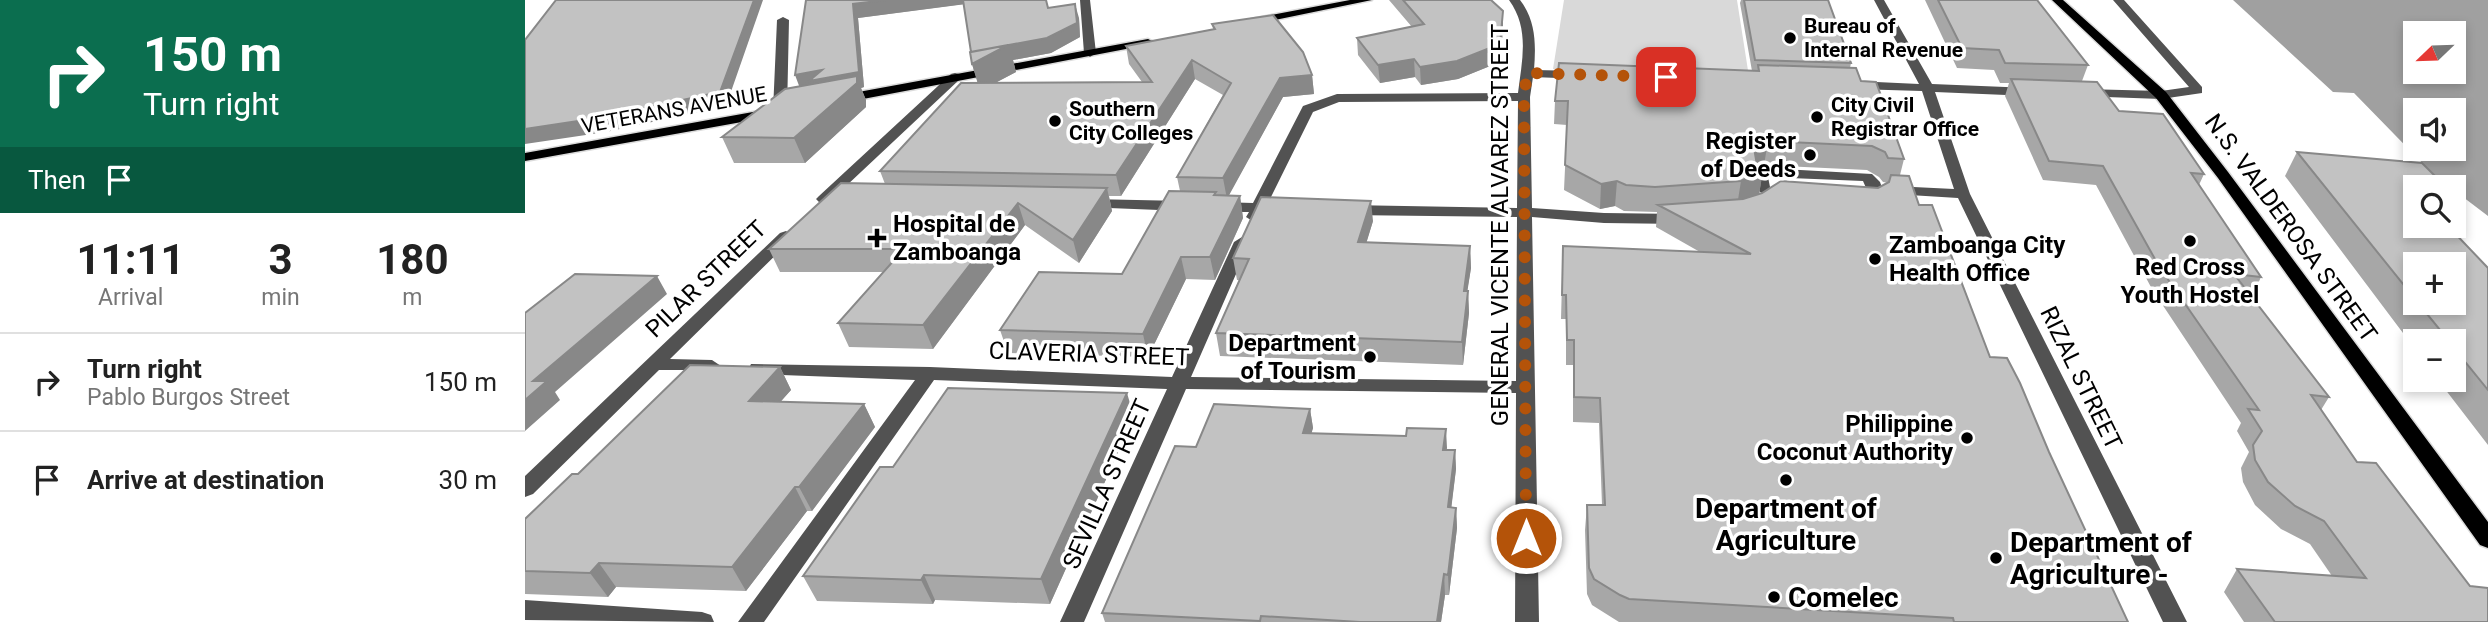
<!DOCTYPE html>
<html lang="en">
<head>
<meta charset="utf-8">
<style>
  :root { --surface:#fff; --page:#f6f6f6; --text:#222; --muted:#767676; --line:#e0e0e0 }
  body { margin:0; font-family:Roboto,sans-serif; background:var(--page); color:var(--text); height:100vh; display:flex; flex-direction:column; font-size:26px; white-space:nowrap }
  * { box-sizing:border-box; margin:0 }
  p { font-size:23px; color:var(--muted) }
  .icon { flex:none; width:38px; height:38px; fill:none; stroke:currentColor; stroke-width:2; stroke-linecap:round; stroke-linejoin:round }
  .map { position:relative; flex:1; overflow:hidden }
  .sheet { display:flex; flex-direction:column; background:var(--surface); width:525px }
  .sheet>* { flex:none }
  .top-card { background:#0b6e4f; color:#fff; overflow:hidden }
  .needle { width:46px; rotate:247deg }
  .controls { position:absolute; left:1878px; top:21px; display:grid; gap:14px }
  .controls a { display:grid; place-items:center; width:63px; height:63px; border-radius:0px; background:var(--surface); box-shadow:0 4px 10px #0003; font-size:35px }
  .pin { position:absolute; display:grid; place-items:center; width:60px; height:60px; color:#fff; margin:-30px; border-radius:14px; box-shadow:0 4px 10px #0006 }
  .me { position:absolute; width:77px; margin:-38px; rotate:0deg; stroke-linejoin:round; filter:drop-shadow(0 0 5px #0008) }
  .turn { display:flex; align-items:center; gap:24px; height:147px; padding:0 28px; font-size:32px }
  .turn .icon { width:91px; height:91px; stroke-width:2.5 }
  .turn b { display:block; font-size:49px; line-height:60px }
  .then { display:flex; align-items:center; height:66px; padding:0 28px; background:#0003; gap:14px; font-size:26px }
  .eta { display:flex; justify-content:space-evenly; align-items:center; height:119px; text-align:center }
  .eta b { font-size:42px; font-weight:700; line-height:49px }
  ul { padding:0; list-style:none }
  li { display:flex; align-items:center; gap:21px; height:98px; padding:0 28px; border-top:2px solid var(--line) }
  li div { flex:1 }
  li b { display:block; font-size:26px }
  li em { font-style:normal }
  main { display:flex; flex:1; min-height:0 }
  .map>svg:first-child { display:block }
  .green { fill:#d9d9d9 }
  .water { fill:#a0a0a0; fill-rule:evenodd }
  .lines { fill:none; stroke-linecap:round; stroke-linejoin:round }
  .major-casing { stroke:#dbdbdb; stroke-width:3 }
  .minor { fill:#525252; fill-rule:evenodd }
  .major { fill:#000; fill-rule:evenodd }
  .wall { fill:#a7a7a7; fill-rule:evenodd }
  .shaded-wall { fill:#888 }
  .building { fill:#c2c2c2; stroke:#888; stroke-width:2 }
  .route { stroke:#b45309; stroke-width:12; stroke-dasharray:0 21.6 }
  .poi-dot { fill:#000; stroke:#fff; stroke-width:2.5 }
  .labels { text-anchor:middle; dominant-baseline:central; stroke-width:7; stroke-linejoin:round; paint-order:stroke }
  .far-poi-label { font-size:21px; font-weight:bold; fill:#000; stroke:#fff; text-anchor:start }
  .far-street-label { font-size:21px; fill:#000; stroke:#fff }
  .poi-label { font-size:24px; font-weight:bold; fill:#000; stroke:#fff; text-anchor:end }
  .street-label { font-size:24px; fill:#000; stroke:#fff }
  .near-poi-label { font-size:28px; font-weight:bold; fill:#000; stroke:#fff; text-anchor:start }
</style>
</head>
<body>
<main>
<section class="sheet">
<div class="top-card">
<div class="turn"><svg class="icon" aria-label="right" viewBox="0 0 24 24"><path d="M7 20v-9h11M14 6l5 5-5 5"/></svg><div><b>150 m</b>Turn right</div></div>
<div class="then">Then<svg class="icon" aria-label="arrive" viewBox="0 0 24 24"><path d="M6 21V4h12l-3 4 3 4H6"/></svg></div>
</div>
<div class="eta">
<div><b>11:11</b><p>Arrival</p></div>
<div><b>3</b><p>min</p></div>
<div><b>180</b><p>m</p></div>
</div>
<ul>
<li><svg class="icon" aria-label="right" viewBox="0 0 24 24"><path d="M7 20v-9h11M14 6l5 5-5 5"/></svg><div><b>Turn right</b><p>Pablo Burgos Street</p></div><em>150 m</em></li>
<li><svg class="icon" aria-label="arrive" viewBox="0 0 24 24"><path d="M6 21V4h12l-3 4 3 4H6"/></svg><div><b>Arrive at destination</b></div><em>30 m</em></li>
</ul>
</section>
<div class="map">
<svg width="1963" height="622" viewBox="0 0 1963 622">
  <rect width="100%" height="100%" fill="#fff"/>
  <!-- green -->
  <path class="green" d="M1039 0H1212L1224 77 1028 69Z"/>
  <!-- water -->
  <path class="water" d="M1708 0H1963V216L1909 175 1829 93 1808 92ZM1890 33H1928V72H1890ZM1890 110H1928V149H1890Z"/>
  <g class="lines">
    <!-- major casing -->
    <g class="major-casing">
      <path id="major" d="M825 0H847L726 25 720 22 726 19Z
        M1527 0H1538L1641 92 1703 172 1963 522V548L1955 545 1693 178 1631 98Z
        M623 39 629 42 627 44 317 103 311 99 317 95Z
        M245 109 250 110V116L0 161V153Z"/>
    </g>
    <!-- minor -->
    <path class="minor" d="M555 0H565L571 53 565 57 559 53Z
      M984 0H995C1011 21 1011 44 1009 70L1058 71 1064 75 1058 79 1008 77 1005 97 1007 208 1079 213 1155 214 1163 219 1155 224 1079 223 1007 217 1014 622H990L991 393 661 389 559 622H535L642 389 409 380 239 622H213L390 380 233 374 224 368 226 364 405 367 647 377 709 242 717 237 725 242 666 377 991 381 992 217 823 215 815 210 823 205 992 208 993 101 814 102 788 112 743 203 758 205 761 208 758 211 739 212 734 220 729 222 721 217 724 212H694L686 207 694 202 728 203 778 106 812 94 993 93C997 60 1005 29 984 0Z
      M1349 0H1359L1407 84 1505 88 1511 92 1505 96 1410 92 1445 194 1662 622H1638L1433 198 1368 194 1361 190 1368 186 1429 189 1397 91 1330 89 1324 85 1330 81 1394 84Z
      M1588 0H1599L1677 87V93L1636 99 1554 96V90L1558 89 1636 91 1664 87Z
      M258 17 264 20 262 111 255 115 248 111 252 20Z
      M430 73 434 74V80L304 202H294L291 199 294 196 426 74Z
      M1239 168 1347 174 1355 182 1361 199 1348 207 1244 198 1231 189 1228 174ZM1243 177 1338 181 1345 197 1252 191 1245 187Z
      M564 199 659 201 667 206 659 211 559 207 556 204Z
      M261 231 269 236 267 239 145 359 187 360 196 366 194 370H134L8 494 0 497V476L255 233Z
      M0 600 177 612 186 615 189 622 0 620Z"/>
    <!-- major -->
    <use href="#major" class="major"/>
  </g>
  <!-- wall -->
  <path class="wall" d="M281 0H521L523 8 554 18 555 37 526 53 488 60 491 72 470 83 617 82 604 64 601 46 688 29 687 24 787 75 789 94 758 97 703 196H715L718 218 690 280 661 279 623 357 483 353 475 330 597 274 655 191 652 177 698 95 670 79 596 196H584L587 211 554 263 500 225 408 349 324 347 313 323 358 272H255L244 249 360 184 355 171 453 83 447 64 446 52 439 4 333 18 339 87 336 88 341 100V107L280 163H209L197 137 274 86Z
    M864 0H966L978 11V29L975 62 933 79 896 85 890 77 855 83 833 55 832 38 887 27Z
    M1216 0H1303L1326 63 1325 68 1336 81 1379 159 1375 175 1394 205 1465 357 1524 452 1603 622H1094L1067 605 1062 594 1060 530 1062 505H1077L1074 423 1048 422V365H1041V319H1036L1038 246 1175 252 1131 227 1132 212 1099 211 1090 206 1075 209 1039 190 1042 125 1029 124 1030 101 1227 71 1215 3ZM1239 165 1342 170 1354 177 1358 182 1364 183 1353 188 1234 194 1238 170 1235 167Z
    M1400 0H1512L1563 65 1557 81 1594 111 1679 174 1674 185 1736 277 1727 297 1804 397 1796 410 1832 462 1963 622H1719L1699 592 1712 569 1807 576 1785 544 1756 529 1730 505 1718 482 1716 468 1724 452 1712 431 1716 423 1627 289 1571 185 1518 180 1480 96 1484 83H1475L1469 70 1432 68Z
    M1772 152 1890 187V226L1963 268V445L1913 380H1928V341H1890V349L1760 176ZM1890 264 1928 303H1890Z
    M1928 195 1934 201 1928 210Z
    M848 221 841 243 945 246 946 268 942 291H943L944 313 938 365 695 356 691 333 714 280H712L708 258Z
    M255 367 266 390 255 402 339 404 350 427 287 511H282L221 591 91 587 83 597 0 594V519Z
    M785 409 788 428 786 433 921 450H930L931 469 926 508H931L932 528 924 595H920L916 622H580L577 613 671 447Z
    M609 417 525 604 410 600 408 604 292 601 278 576 368 467Z"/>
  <!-- shaded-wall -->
  <path class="shaded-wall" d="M229 0H238L201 106 81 132 0 144V129Z
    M361 0H440L441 4 333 18 339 87 336 88 341 100V107L280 163 269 138 276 91 270 75 328 4Z
    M550 4 554 18 555 37 526 53 488 60 491 72 455 91 447 64 446 52Z
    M978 11V29L975 62 933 79 896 85 895 67Z
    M889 59 890 77 855 83 853 65Z
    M667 60 670 79 596 196 591 175Z
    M787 75 789 94 758 97 702 199 698 178 755 78Z
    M1243 141 1239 165 1226 173 1229 148Z
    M1238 170 1234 195 1212 206 1216 181Z
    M1092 181 1090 206 1075 209 1076 184Z
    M582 188 587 211 554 263 548 240Z
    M715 196 718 218 690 280 685 257Z
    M846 201 848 221 835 264 833 242Z
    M493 203 500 225 408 349 398 325Z
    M945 246 946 268 939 313V291Z
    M656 257 661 279 623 357 618 334Z
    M132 276 142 294 30 392 35 400 0 431V400L8 381Z
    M943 291 944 313 938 365 937 342Z
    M255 367 266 390 236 424 224 401Z
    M602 393 609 417 525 604 516 579Z
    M339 404 350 427 287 511 274 487Z
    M785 409 788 428 781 453 778 433Z
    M921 429 922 448 919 469 918 450Z
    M930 450 931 469 924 527 923 507Z
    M270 487 282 511 221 591 207 567Z
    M931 508 932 528 924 595 923 575Z
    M74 563 91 587 83 597 65 573Z
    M919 574 920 595 916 622H912Z
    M399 575 410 600 408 604 396 580Z"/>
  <!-- building -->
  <path class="building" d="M31 0H229L195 92 73 118 0 129V40Z
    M281 0H361L328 4 334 72 284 81 297 70 270 75Z
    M438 0H521L523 8 550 4 552 23 522 38 446 52Z
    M878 0H966L978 11 975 44 932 61 895 67 889 59 853 65 832 38 899 24Z
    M1219 0H1303L1326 63 1230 60Z
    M1413 0H1512L1563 65 1480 63 1474 50 1437 48Z
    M748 15 778 52 787 75 755 78 698 178 652 177 706 83 667 60 591 175 355 171 436 83 627 82 601 46 690 29 687 24Z
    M483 45 447 64 445 52Z
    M1034 63 1234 71 1233 65 1331 68 1336 81 1351 82 1379 159 1363 158 1360 152 1347 146 1243 141 1229 148 1232 165 1238 170 1216 181 1130 187 1101 185 1092 181 1076 184 1040 165 1043 101H1030Z
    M332 76V83L269 138 197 137 260 89Z
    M1486 79 1572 82 1594 111 1638 114 1679 174 1666 173 1736 277 1709 274 1804 397 1786 395 1832 462 1851 463 1945 586 1963 588V622H1750L1712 569 1841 578 1799 521 1770 506 1743 482 1730 460 1728 445 1737 431 1723 409 1734 410 1635 268 1578 166 1524 161Z
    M1772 152 1897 163 1921 187H1890V226H1923L1963 268V390L1928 347V341H1924L1893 303H1928V264H1890V299Z
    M1366 175 1384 176 1394 205H1407L1465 357 1482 358 1495 383 1524 452 1603 622H1429L1428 618 1104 599 1095 595 1069 579 1064 568 1062 505H1080L1075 398 1049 397V340H1042L1041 295H1037L1038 246 1226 254 1133 205 1218 199 1237 193 1256 181 1353 188 1364 182Z
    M316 183 582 188 548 240 493 203 398 325 313 323 379 249H244Z
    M644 191 691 192 689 195 715 196 685 257H656L618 334 475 330 514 272 597 274Z
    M736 197 846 201 833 242 945 246 939 291H943L937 342 691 333 724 259 708 258Z
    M50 274 132 276 8 381H22L0 400V313Z
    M165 365 255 367 224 401 339 404 274 487H270L207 567 74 563 65 573 0 571V519L47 474H53Z
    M423 388 602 393 516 579 399 575 396 580 278 576 355 467H368Z
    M689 404 785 409 778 433 881 436 882 428 921 429 918 450H930L923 507 931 508 923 575 919 574 912 622H835L736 616 735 621 577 613 650 446 671 447Z"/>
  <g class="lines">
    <!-- route -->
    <path class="route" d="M1001 538 999 97 1002 73 1141 77"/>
  </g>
  <!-- markers -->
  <g class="poi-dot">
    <circle cx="1265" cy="38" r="7"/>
    <circle cx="1292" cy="117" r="7"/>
    <circle cx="530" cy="121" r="7"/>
    <circle cx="1285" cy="155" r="7"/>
    <path d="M348.5 227.5h7v7h7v7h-7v7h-7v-7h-7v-7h7z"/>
    <circle cx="1665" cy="241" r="7"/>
    <circle cx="1350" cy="259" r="7"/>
    <circle cx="845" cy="357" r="7"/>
    <circle cx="1442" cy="438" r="7"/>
    <circle cx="1261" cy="480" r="7"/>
    <circle cx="1471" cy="558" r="7"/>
    <circle cx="1249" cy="597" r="7"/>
  </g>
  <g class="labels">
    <!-- far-poi labels -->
    <g class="far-poi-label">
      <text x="1279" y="26">Bureau of<tspan x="1279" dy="24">Internal Revenue</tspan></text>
      <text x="1306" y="105">City Civil<tspan x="1306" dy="24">Registrar Office</tspan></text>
      <text x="544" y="109">Southern<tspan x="544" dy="24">City Colleges</tspan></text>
    </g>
    <!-- far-street labels -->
    <g class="far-street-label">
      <text transform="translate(149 110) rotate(-10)">VETERANS AVENUE</text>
    </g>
    <!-- poi labels -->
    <g class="poi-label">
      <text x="1271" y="141">Register<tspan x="1271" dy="28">of Deeds</tspan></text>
      <text x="368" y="224" text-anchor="start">Hospital de<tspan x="368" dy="28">Zamboanga</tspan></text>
      <text x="1364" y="245" text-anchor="start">Zamboanga City<tspan x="1364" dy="28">Health Office</tspan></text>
      <text x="1665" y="267" text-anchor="middle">Red Cross<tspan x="1665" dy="28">Youth Hostel</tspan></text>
      <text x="831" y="343">Department<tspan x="831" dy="28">of Tourism</tspan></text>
      <text x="1428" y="424">Philippine<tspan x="1428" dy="28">Coconut Authority</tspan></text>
    </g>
    <!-- street labels -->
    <g class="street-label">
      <text transform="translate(975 225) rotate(-90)">GENERAL VICENTE ALVAREZ STREET</text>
      <text transform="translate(1766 228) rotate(54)">N.S. VALDEROSA STREET</text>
      <text transform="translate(181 279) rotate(-44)">PILAR STREET</text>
      <text transform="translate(564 354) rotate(2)">CLAVERIA STREET</text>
      <text transform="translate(1556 378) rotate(64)">RIZAL STREET</text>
      <text transform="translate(582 484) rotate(-66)">SEVILLA STREET</text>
    </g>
    <!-- near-poi labels -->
    <g class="near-poi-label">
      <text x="1261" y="508" text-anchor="middle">Department of<tspan x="1261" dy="32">Agriculture</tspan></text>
      <text x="1485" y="542">Department of<tspan x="1485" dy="32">Agriculture -</tspan></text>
      <text x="1263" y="597">Comelec</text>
    </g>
  </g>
</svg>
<div class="controls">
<a><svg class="needle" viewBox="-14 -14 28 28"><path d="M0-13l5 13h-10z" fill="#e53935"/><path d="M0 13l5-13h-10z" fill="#767676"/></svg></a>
<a><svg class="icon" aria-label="sound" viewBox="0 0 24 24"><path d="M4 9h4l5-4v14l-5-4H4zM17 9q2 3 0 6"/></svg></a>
<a><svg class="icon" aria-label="search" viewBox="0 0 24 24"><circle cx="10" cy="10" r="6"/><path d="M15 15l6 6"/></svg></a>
<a>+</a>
<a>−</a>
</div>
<div class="pin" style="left:1141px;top:77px;background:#d93025"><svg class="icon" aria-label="arrive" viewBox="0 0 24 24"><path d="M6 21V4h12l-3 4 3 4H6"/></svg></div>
<svg class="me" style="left:1001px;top:538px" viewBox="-20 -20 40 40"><circle r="17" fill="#b45309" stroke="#fff" stroke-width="3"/><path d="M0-11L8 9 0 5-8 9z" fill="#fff"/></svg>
</div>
</main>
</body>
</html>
